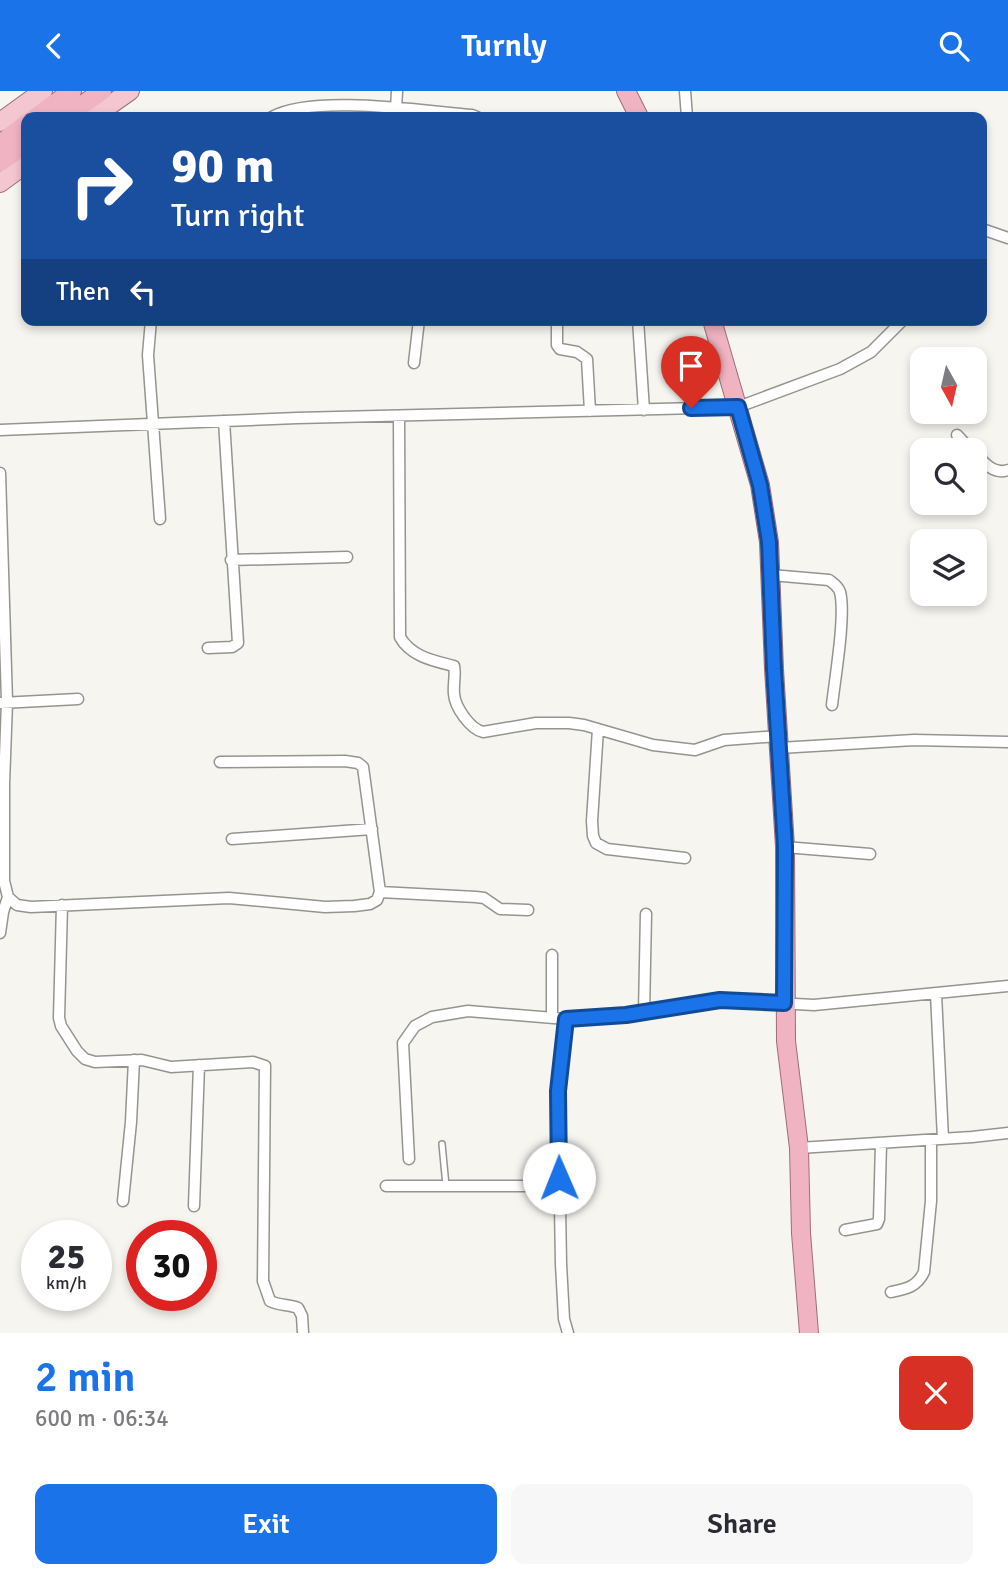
<!DOCTYPE html>
<html lang="en">
<head>
<meta charset="utf-8">
<style>
  :root { --surface:#fff; --page:#f7f7f7; --text:#2b2b33; --muted:#7c7c81; --accent:#1a73e8 }
  body { margin:0; font-family:Signika,sans-serif; background:var(--page); color:var(--text); height:100vh; display:flex; flex-direction:column; font-size:26px; white-space:nowrap }
  * { box-sizing:border-box; margin:0 }
  p { font-size:23px; color:var(--muted) }
  .icon { flex:none; width:38px; height:38px; fill:none; stroke:currentColor; stroke-width:2; stroke-linecap:round; stroke-linejoin:round }
  .map { position:relative; height:1242px; overflow:hidden }
  .details { display:flex; flex-direction:column; background:var(--surface); flex:1 }
  .details>* { flex:none }
  .banner { position:absolute; left:21px; top:21px; width:966px; height:214px; border-radius:14px; box-shadow:0 4px 10px #0003; background:#1a4fa0; color:#fff; overflow:hidden }
  .needle { width:46px; rotate:172deg }
  .buttons { position:absolute; left:910px; top:256px; display:grid; gap:14px }
  .buttons a { display:grid; place-items:center; width:77px; height:77px; border-radius:14px; background:var(--surface); box-shadow:0 4px 10px #0003; font-size:35px }
  .speed { position:absolute; left:21px; top:1129px; display:flex; gap:14px; font-size:35px; font-weight:700; text-align:center }
  .speed>* { display:grid; place-content:center; width:91px; height:91px; border-radius:50%; background:var(--surface); box-shadow:0 4px 10px #0003; line-height:1 }
  .speed small { font-size:18px; font-weight:400 }
  .speed .limit { border:10px solid #d22; background:#fff; color:#111 }
  .pin { position:absolute; display:grid; place-items:center; width:60px; height:60px; color:#fff; margin:-72px -30px; border-radius:50% 50% 50% 0; rotate:-45deg; box-shadow:0 0 7px #0007 }
  .pin .icon { rotate:45deg }
  .me { position:absolute; width:77px; margin:-38px; rotate:359deg; stroke-linejoin:round; filter:drop-shadow(0 0 5px #0008) }
  .turn { display:flex; align-items:center; gap:24px; height:147px; padding:0 35px; font-size:32px }
  .turn .icon { width:91px; height:91px; stroke-width:2.5 }
  .turn b { display:block; font-size:49px; line-height:60px }
  .then { display:flex; align-items:center; height:66px; padding:0 35px; background:#0003; gap:14px; font-size:26px }
  .round { display:grid; place-items:center; flex:none; width:74px; height:74px; border-radius:14px; background:var(--page) }
  .headline { display:flex; align-items:center; justify-content:space-between; height:119px; padding:0 35px }
  h1 { font-size:42px; font-weight:600; line-height:52px; color:var(--accent) }
  .button { display:flex; gap:14px; margin-top:auto; padding:14px 35px }
  .button a { flex:1; height:80px; border-radius:14px; background:var(--accent); color:#fff; font-size:28px; font-weight:600; line-height:80px; text-align:center }
  .button a+a { background:var(--page); color:var(--text) }
  header { display:flex; justify-content:space-between; align-items:center; height:91px; padding:0 35px; background:var(--accent); color:#fff; font-size:32px; font-weight:600 }
  .map>svg:first-child { display:block }
  .lines { fill:none; stroke-linecap:round; stroke-linejoin:round }
  .service-casing { stroke:#96948f; stroke-width:8 }
  .minor-casing { stroke:#96948f; stroke-width:13 }
  .primary-casing { stroke:#9f6d78; stroke-width:20 }
  .trunk-casing { stroke:#9f6d78; stroke-width:20 }
  .service { stroke:#fff; stroke-width:5 }
  .minor { stroke:#fff; stroke-width:10 }
  .primary { stroke:#f4c6d1; stroke-width:18 }
  .trunk { stroke:#f0b3c2; stroke-width:18 }
  .route-casing { stroke:#114b97; stroke-width:18 }
  .route { stroke:#1a73e8; stroke-width:12 }
</style>
</head>
<body>
<header><svg class="icon" aria-label="back" viewBox="0 0 24 24"><path d="M15 5l-7 7 7 7"/></svg>Turnly<svg class="icon" aria-label="search" viewBox="0 0 24 24"><circle cx="10" cy="10" r="6"/><path d="M15 15l6 6"/></svg></header>
<div class="map">
<svg width="1008" height="1242" viewBox="0 0 1008 1242">
  <rect width="100%" height="100%" fill="#f7f5f0"/>
  <g class="lines">
    <!-- service casing -->
    <g class="service-casing">
      <path id="service" d="M442 1053 446 1095"/>
    </g>
    <!-- minor casing -->
    <g class="minor-casing">
      <path id="minor" d="M685 0 687 26
        M396 18 397 0
        M272 26C313 3 423 20 472 24L477 26
        M982 138 1008 147
        M151 229 148 264 160 428
        M557 229V254L560 258 577 261 587 268 590 320
        M638 229 644 319
        M414 272 419 229
        M399 325 400 546C411 566 435 570 454 575 456 584 453 593 454 603 455 616 470 638 483 641L536 632H569L584 634 653 654 695 659 724 649 778 645
        M0 339 297 327 738 316 840 278 871 261 903 229
        M957 344 971 359
        M975 362C984 372 994 384 1008 379
        M0 382 7 611 4 693V790L8 806 17 814 31 816 229 807 325 816 354 815 370 813 377 809 380 801 363 676 358 672 345 670 220 671
        M231 469 347 466
        M771 484 829 489C834 493 838 495 840 501 846 524 835 587 832 614
        M208 557 232 556 238 552 224 330
        M1 612 78 608
        M598 638 592 730 593 745 596 752 607 758 685 767
        M779 657 914 649 1008 651
        M232 748 372 738
        M785 756 870 763
        M380 801 476 806 484 807 500 818 528 819
        M62 814 59 927 61 935 77 960 85 968 95 971 142 969 171 976 253 971 265 975 263 1190 270 1210C280 1215 288 1213 298 1217L302 1225 303 1242
        M0 842 3 821 8 806
        M552 864V927
        M936 903 943 1048
        M644 921 646 823
        M566 928 558 1000 561 1173 564 1228 568 1242
        M799 1057 972 1046 1008 1042
        M409 1068 403 952 415 935 432 926 468 920 566 928 594 927 720 909 814 914 1008 895
        M386 1095H559
        M123 1110 131 1031 134 969
        M194 1115 199 974
        M845 1139 877 1133 879 1128 881 1052
        M891 1201C906 1198 917 1196 924 1181L931 1110V1049"/>
    </g>
    <!-- primary casing -->
    <g class="primary-casing">
      <path id="primary" d="M93 26 130 0
        M0 31 43 0
        M0 92 26 73"/>
    </g>
    <!-- trunk casing -->
    <g class="trunk-casing">
      <path id="trunk" d="M626 0 639 26
        M36 26 72 0
        M65 26 102 0
        M0 53 26 33
        M0 71 26 53
        M712 229 760 394 769 451 774 578 785 756 786 950 799 1057 801 1142 809 1242"/>
    </g>
    <!-- service -->
    <use href="#service" class="service"/>
    <!-- minor -->
    <use href="#minor" class="minor"/>
    <!-- primary -->
    <use href="#primary" class="primary"/>
    <!-- trunk -->
    <use href="#trunk" class="trunk"/>
  </g>
  <g class="lines">
    <!-- route casing -->
    <g class="route-casing">
      <path id="route" d="M559 1087 558 1000 566 928 626 924 720 909 784 912 785 756 774 578 769 451 760 394 738 316 691 317"/>
    </g>
    <!-- route -->
    <use href="#route" class="route"/>
  </g>
</svg>
<div class="buttons">
<a><svg class="needle" viewBox="-14 -14 28 28"><path d="M0-13l5 13h-10z" fill="#e53935"/><path d="M0 13l5-13h-10z" fill="#7c7c81"/></svg></a>
<a><svg class="icon" aria-label="search" viewBox="0 0 24 24"><circle cx="10" cy="10" r="6"/><path d="M15 15l6 6"/></svg></a>
<a><svg class="icon" aria-label="layers" viewBox="0 0 24 24"><path d="M12 4l9 5-9 5-9-5zM3 14l9 5 9-5"/></svg></a>
</div>
<div class="speed"><div>25<small>km/h</small></div><div class="limit">30</div></div>
<div class="pin" style="left:691px;top:317px;background:#d93025"><svg class="icon" aria-label="arrive" viewBox="0 0 24 24"><path d="M6 21V4h12l-3 4 3 4H6"/></svg></div>
<svg class="me" style="left:559px;top:1087px" viewBox="-20 -20 40 40"><circle r="19" fill="#fff"/><path d="M0-13L10 11 0 6-10 11z" fill="#1a73e8"/></svg>
<div class="banner">
<div class="turn"><svg class="icon" aria-label="right" viewBox="0 0 24 24"><path d="M7 20v-9h11M14 6l5 5-5 5"/></svg><div><b>90 m</b>Turn right</div></div>
<div class="then">Then<svg class="icon" aria-label="left" viewBox="0 0 24 24"><path d="M17 20v-9H6M10 6l-5 5 5 5"/></svg></div>
</div>
</div>
<section class="details">
<div class="headline"><div><h1>2 min</h1><p>600 m · 06:34</p></div><a class="round" style="background:#d93025;color:#fff"><svg class="icon" aria-label="close" viewBox="0 0 24 24"><path d="M6 6l12 12M18 6L6 18"/></svg></a></div>
<div class="button"><a>Exit</a><a>Share</a></div>
</section>
</body>
</html>
